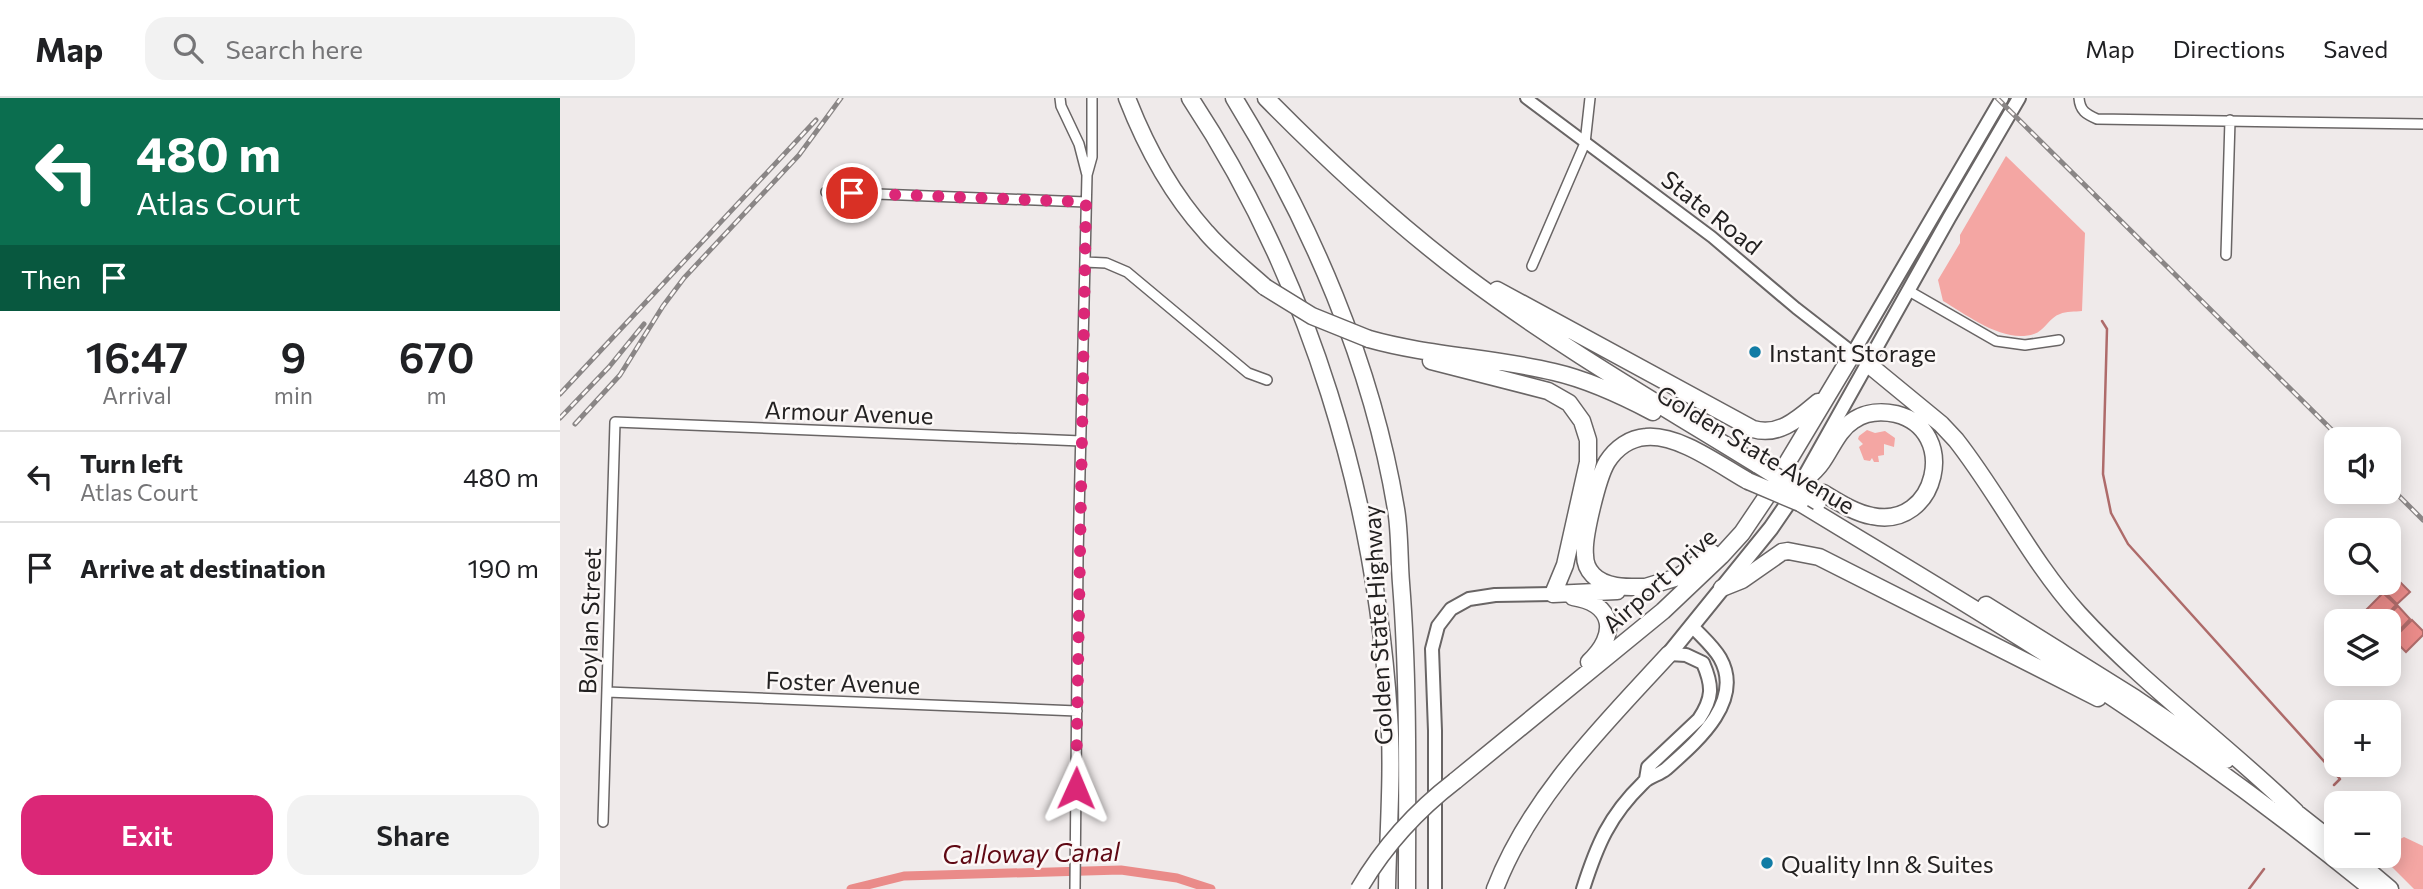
<!DOCTYPE html>
<html lang="en">
<head>
<meta charset="utf-8">
<style>
  :root { --surface:#fff; --page:#f2f2f2; --text:#202124; --muted:#757577; --line:#e0e0e0; --accent:#db2777 }
  body { margin:0; font-family:Commissioner,sans-serif; background:var(--page); color:var(--text); height:100vh; display:flex; flex-direction:column; font-size:26px; white-space:nowrap }
  * { box-sizing:border-box; margin:0 }
  p { font-size:23px; color:var(--muted) }
  .icon { flex:none; width:38px; height:38px; fill:none; stroke:currentColor; stroke-width:2; stroke-linecap:round; stroke-linejoin:round }
  .map { position:relative; flex:1; overflow:hidden }
  .panel { display:flex; flex-direction:column; background:var(--surface); width:560px }
  .panel>* { flex:none }
  .banner { background:#0b6e4f; color:#fff; overflow:hidden }
  .fabs { position:absolute; left:1764px; top:329px; display:grid; gap:14px }
  .fabs a { display:grid; place-items:center; width:77px; height:77px; border-radius:14px; background:var(--surface); box-shadow:0 4px 18px #0003; font-size:35px }
  .pin { position:absolute; display:grid; place-items:center; width:60px; height:60px; color:#fff; margin:-30px; border:4px solid #fff; border-radius:50%; box-shadow:0 2px 7px #0007 }
  .me { position:absolute; width:77px; margin:-38px; rotate:1deg; stroke-linejoin:round; filter:drop-shadow(0 0 5px #0008) }
  .turn { display:flex; align-items:center; gap:24px; height:147px; padding:0 21px; font-size:32px }
  .turn .icon { width:91px; height:91px; stroke-width:2.5 }
  .turn b { display:block; font-size:49px; line-height:60px }
  .then { display:flex; align-items:center; height:66px; padding:0 21px; background:#0003; gap:14px; font-size:26px }
  .eta { display:flex; justify-content:space-evenly; align-items:center; height:119px; text-align:center }
  .eta b { font-size:42px; font-weight:600; line-height:49px }
  .primary-button { display:flex; gap:14px; margin-top:auto; padding:14px 21px }
  .primary-button a { flex:1; height:80px; border-radius:21px; background:var(--accent); color:#fff; font-size:28px; font-weight:600; line-height:80px; text-align:center }
  .primary-button a+a { background:var(--page); color:var(--text) }
  ul { padding:0; list-style:none }
  li { display:flex; align-items:center; gap:21px; height:91px; padding:0 21px; border-top:2px solid var(--line) }
  li div { flex:1 }
  li b { display:block; font-size:26px }
  li em { font-style:normal }
  header { display:flex; align-items:center; gap:42px; box-sizing:border-box; height:98px; padding:0 35px; background:var(--surface); border-bottom:2px solid var(--line) }
  header strong { font-size:33px }
  nav { display:flex; gap:38px; margin-inline-start:auto; font-size:24px }
  .search { width:490px; height:63px; background:var(--page); display:flex; align-items:center; gap:18px; box-sizing:border-box; padding:0 24px; border-radius:21px; color:var(--muted); font-size:26px }
  main { display:flex; flex:1; min-height:0 }
  .map>svg:first-child { display:block }
  .green { fill:#f4a6a3 }
  .water { fill:#ea8b89; stroke:#ae6b6a; stroke-width:2 }
  .lines { fill:none; stroke-linecap:round; stroke-linejoin:round }
  .stream { stroke:#ae6b6a; stroke-width:2.5 }
  .canal { stroke:#ea8b89; stroke-width:9 }
  .minor-casing { stroke:#696565; stroke-width:12 }
  .tertiary-casing { stroke:#696565; stroke-width:14 }
  .secondary-casing { stroke:#696565; stroke-width:16 }
  .primary-casing { stroke:#696565; stroke-width:18 }
  .motorway-casing { stroke:#696565; stroke-width:19 }
  .minor { stroke:#fff; stroke-width:9 }
  .tertiary { stroke:#fff; stroke-width:10 }
  .secondary { stroke:#fff; stroke-width:12 }
  .primary { stroke:#fff; stroke-width:14 }
  .motorway { stroke:#fff; stroke-width:16 }
  .rail-casing { stroke:#8a8686; stroke-width:5 }
  .rail { stroke:#fcf8f7; stroke-width:2.5; stroke-dasharray:8; stroke-linecap:butt }
  .motorway-bridge-casing { stroke:#696565; stroke-width:19; stroke-linecap:butt }
  .motorway-bridge { stroke:#fff; stroke-width:16 }
  .route { stroke:#db2777; stroke-width:12; stroke-dasharray:0 21.6 }
  .poi-dot { fill:#117ca5; stroke:#fcf8f7; stroke-width:2.5 }
  .labels { text-anchor:middle; dominant-baseline:central; stroke-width:5; stroke-linejoin:round; paint-order:stroke }
  .street-label { font-size:24px; fill:#232121; stroke:#fcf8f7 }
  .poi-label { font-size:24px; fill:#232121; stroke:#fcf8f7; text-anchor:start }
  .water-label { font-size:26px; font-style:italic; fill:#600914; stroke:#fcf8f7 }
</style>
</head>
<body>
<header>
<strong>Map</strong>
<div class="search"><svg class="icon" aria-label="search" viewBox="0 0 24 24"><circle cx="10" cy="10" r="6"/><path d="M15 15l6 6"/></svg>Search here</div>
<nav><a>Map</a><a>Directions</a><a>Saved</a></nav>
</header>
<main>
<section class="panel">
<div class="banner">
<div class="turn"><svg class="icon" aria-label="left" viewBox="0 0 24 24"><path d="M17 20v-9H6M10 6l-5 5 5 5"/></svg><div><b>480 m</b>Atlas Court</div></div>
<div class="then">Then<svg class="icon" aria-label="arrive" viewBox="0 0 24 24"><path d="M6 21V4h12l-3 4 3 4H6"/></svg></div>
</div>
<div class="eta">
<div><b>16:47</b><p>Arrival</p></div>
<div><b>9</b><p>min</p></div>
<div><b>670</b><p>m</p></div>
</div>
<ul>
<li><svg class="icon" aria-label="left" viewBox="0 0 24 24"><path d="M17 20v-9H6M10 6l-5 5 5 5"/></svg><div><b>Turn left</b><p>Atlas Court</p></div><em>480 m</em></li>
<li><svg class="icon" aria-label="arrive" viewBox="0 0 24 24"><path d="M6 21V4h12l-3 4 3 4H6"/></svg><div><b>Arrive at destination</b></div><em>190 m</em></li>
</ul>
<div class="primary-button"><a>Exit</a><a>Share</a></div>
</section>
<div class="map">
<svg width="1863" height="791" viewBox="0 0 1863 791">
  <rect width="100%" height="100%" fill="#efeaea"/>
  <!-- green -->
  <path class="green" d="M1446 58 1525 135 1522 213C1515 214 1506 213 1500 216 1490 219 1484 233 1474 236 1444 246 1407 217 1383 203L1378 182 1400 145V137Z
    M1307 332 1315 335 1325 333 1335 340 1334 349 1324 346V357L1318 358 1319 364H1314L1312 360 1310 363 1304 362 1299 349 1303 346 1298 341 1299 338Z
    M1844 739 1863 748V791H1854L1821 758H1829V747Z"/>
  <!-- water -->
  <path class="water" d="M1837 481 1850 494 1837 506 1824 493Z
    M1823 495 1836 507 1820 523H1815L1805 513Z
    M1838 508 1850 521 1832 540 1829 536V523H1822Z
    M1852 522 1863 533V537L1846 554 1833 541Z"/>
  <g class="lines">
    <!-- stream -->
    <path class="stream" d="M1542 223 1547 231 1543 376 1551 415 1568 446 1780 681 1774 687
      M1689 791 1704 771"/>
    <!-- canal -->
    <path class="canal" d="M291 791 344 778 561 772 617 780 651 791"/>
    <!-- minor casing -->
    <g class="minor-casing">
      <path id="minor" d="M500 0 501 8 519 46 527 77 532 59V0
        M1519 0C1520 13 1526 16 1537 21L1863 26
        M266 94 526 104
        M1666 157 1670 22
        M525 164 546 165 567 174 688 275 707 282
        M972 168 1025 45 1030 0
        M1349 193 1436 243 1465 247 1499 242
        M47 594 517 613
        M43 724 55 324 521 343
        M515 791 518 459 527 77"/>
    </g>
    <!-- tertiary casing -->
    <g class="tertiary-casing">
      <path id="tertiary" d="M966 0 1152 139 1236 210 1308 266"/>
    </g>
    <!-- secondary casing -->
    <g class="secondary-casing">
      <path id="secondary" d="M1293 255 1442 0
        M1245 377 1389 120 1459 0
        M1086 681 1088 669 1139 621C1153 600 1153 588 1143 565L1126 557 1109 556
        M875 791V633L872 551 878 528 891 511 909 501 935 497 993 496
        M1023 791C1037 747 1049 718 1083 685 1089 678 1099 677 1106 671 1135 645 1185 604 1160 560 1153 548 1141 538 1132 528"/>
    </g>
    <!-- primary casing -->
    <g class="primary-casing">
      <path id="primary" d="M1109 556 1211 430 1237 392"/>
    </g>
    <!-- motorway casing -->
    <g class="motorway-casing">
      <path id="motorway" d="M567 0C586 49 611 95 646 134 663 154 685 171 705 189
        M630 0C750 181 815 401 829 617 833 674 828 733 827 791
        M674 0C751 125 812 266 836 411 840 435 839 460 841 485 849 586 847 689 847 791
        M706 0C768 63 833 123 904 177 997 247 1099 306 1198 367
        M937 192 1193 331C1219 339 1239 320 1258 304
        M809 241C869 258 933 259 994 274 1029 282 1061 297 1093 314
        M871 263 988 293 1009 305 1022 323 1028 342V364L1005 467 993 496
        M1308 266 1381 326 1396 342C1440 398 1471 463 1519 516 1585 588 1666 646 1736 714
        M1239 387C1247 380 1256 373 1262 364 1272 350 1278 332 1294 322 1306 314 1322 313 1336 316 1400 332 1377 432 1312 418 1295 415 1278 404 1263 395
        M1240 405C1335 463 1432 520 1525 581 1624 646 1720 716 1812 791
        M1089 489C1071 489 1046 491 1033 477 1028 472 1025 464 1025 457 1023 439 1038 379 1047 364 1056 350 1070 340 1086 339 1119 336 1161 368 1188 383
        M1162 490 1182 482 1222 454 1228 453 1259 459 1538 600
        M1079 491 1118 479 1152 455
        M993 496 1057 493
        M1013 499C1055 506 1058 537 1029 564
        M1426 507 1575 600 1666 662
        M895 683 1103 513 1161 458 1182 435 1209 395 1293 255
        M1729 709 1776 746
        M1791 758 1830 791
        M935 791C971 698 1043 628 1109 556"/>
    </g>
    <!-- minor -->
    <use href="#minor" class="minor"/>
    <!-- tertiary -->
    <use href="#tertiary" class="tertiary"/>
    <!-- secondary -->
    <use href="#secondary" class="secondary"/>
    <!-- primary -->
    <use href="#primary" class="primary"/>
    <!-- motorway -->
    <use href="#motorway" class="motorway"/>
    <!-- rail casing -->
    <g class="rail-casing">
      <path id="rail" d="M1437 0 1781 341
        M0 296 256 22
        M0 320 49 269 84 226
        M15 326 60 277 103 208 124 180 239 57 281 0
        M1829 388 1863 422"/>
    </g>
    <!-- rail -->
    <use href="#rail" class="rail"/>
    <!-- motorway-bridge casing -->
    <g class="motorway-bridge-casing">
      <path id="motorway-bridge" d="M705 189 752 218 809 241
        M1198 367 1258 404
        M1188 383 1240 405
        M799 791C824 748 856 713 895 683"/>
    </g>
    <!-- motorway-bridge -->
    <use href="#motorway-bridge" class="motorway-bridge"/>
  </g>
  <g class="lines">
    <!-- route -->
    <path class="route" d="M292 95 526 104 516 690"/>
  </g>
  <!-- markers -->
  <g class="poi-dot">
    <circle cx="1195" cy="254" r="7"/>
    <circle cx="1207" cy="765" r="7"/>
  </g>
  <g class="labels">
    <!-- street labels -->
    <g class="street-label">
      <text transform="translate(1152 114) rotate(38)">State Road</text>
      <text transform="translate(289 314) rotate(2)">Armour Avenue</text>
      <text transform="translate(1196 351) rotate(31)">Golden State Avenue</text>
      <text transform="translate(1099 482) rotate(-42)">Airport Drive</text>
      <text transform="translate(29 523) rotate(-88)">Boylan Street</text>
      <text transform="translate(817 527) rotate(-93)">Golden State Highway</text>
      <text transform="translate(283 584) rotate(2)">Foster Avenue</text>
    </g>
    <!-- poi labels -->
    <g class="poi-label">
      <text x="1209" y="254">Instant Storage</text>
      <text x="1221" y="765">Quality Inn &amp; Suites</text>
    </g>
    <!-- water labels -->
    <g class="water-label">
      <text transform="translate(471 754) rotate(-1)">Calloway Canal</text>
    </g>
  </g>
</svg>
<div class="fabs">
<a><svg class="icon" aria-label="sound" viewBox="0 0 24 24"><path d="M4 9h4l5-4v14l-5-4H4zM17 9q2 3 0 6"/></svg></a>
<a><svg class="icon" aria-label="search" viewBox="0 0 24 24"><circle cx="10" cy="10" r="6"/><path d="M15 15l6 6"/></svg></a>
<a><svg class="icon" aria-label="layers" viewBox="0 0 24 24"><path d="M12 4l9 5-9 5-9-5zM3 14l9 5 9-5"/></svg></a>
<a>+</a>
<a>−</a>
</div>
<div class="pin" style="left:292px;top:95px;background:#d93025"><svg class="icon" aria-label="arrive" viewBox="0 0 24 24"><path d="M6 21V4h12l-3 4 3 4H6"/></svg></div>
<svg class="me" style="left:516px;top:690px" viewBox="-20 -20 40 40"><path d="M0-17L14 15 0 8-14 15z" fill="#db2777" stroke="#fff" stroke-width="4"/></svg>
</div>
</main>
</body>
</html>
